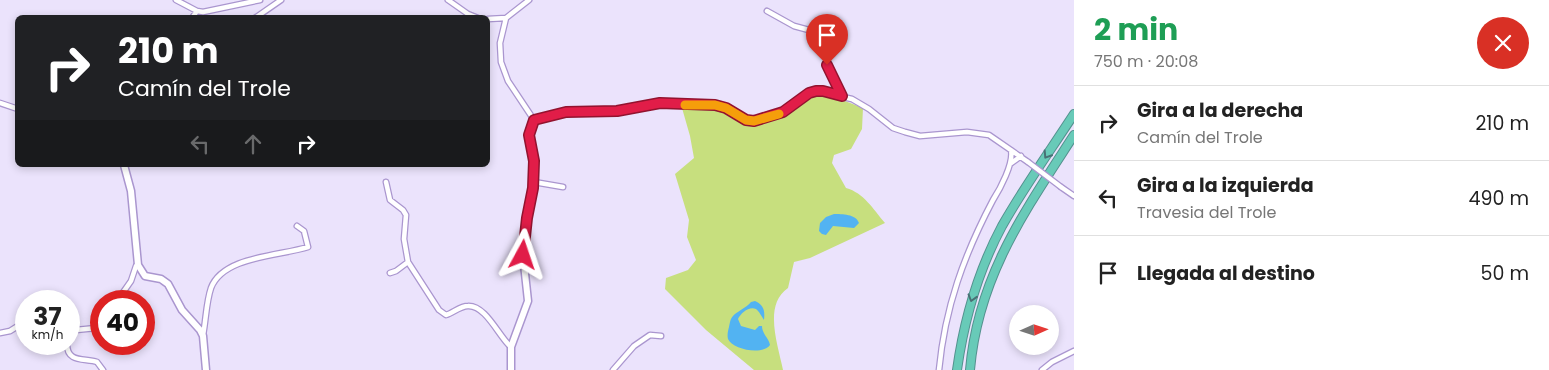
<!DOCTYPE html>
<html lang="es">
<head>
<meta charset="utf-8">
<style>
  :root { --surface:#fff; --page:#f6f6f6; --text:#222; --muted:#767676; --line:#e0e0e0 }
  body { margin:0; font-family:Poppins,sans-serif; background:var(--page); color:var(--text); height:100vh; display:flex; flex-direction:column; font-size:19px; white-space:nowrap }
  * { box-sizing:border-box; margin:0 }
  p { font-size:16px; color:var(--muted) }
  .icon { flex:none; width:28px; height:28px; fill:none; stroke:currentColor; stroke-width:2; stroke-linecap:round; stroke-linejoin:round }
  .map { position:relative; flex:1; overflow:hidden }
  .sheet { display:flex; flex-direction:column; background:var(--surface); width:475px }
  .sheet>* { flex:none }
  .banner { position:absolute; left:15px; top:15px; width:475px; height:152px; border-radius:8px; box-shadow:0 2px 8px #0003; background:#202124; color:#fff; overflow:hidden }
  .needle { width:32px; rotate:87deg }
  .fabs { position:absolute; left:1009px; top:305px; display:grid; gap:10px }
  .fabs a { display:grid; place-items:center; width:50px; height:50px; border-radius:50%; background:var(--surface); box-shadow:0 2px 8px #0003; font-size:25px }
  .speed { position:absolute; left:15px; top:290px; display:flex; gap:10px; font-size:25px; font-weight:700; text-align:center }
  .speed>* { display:grid; place-content:center; width:65px; height:65px; border-radius:50%; background:var(--surface); box-shadow:0 2px 8px #0003; line-height:1 }
  .speed small { font-size:12px; font-weight:400 }
  .speed .limit { border:8px solid #d22; background:#fff; color:#111 }
  .pin { position:absolute; display:grid; place-items:center; width:42px; height:42px; color:#fff; margin:-51px -21px; border-radius:50% 50% 50% 0; rotate:-45deg; box-shadow:0 0 5px #0007 }
  .pin .icon { rotate:45deg }
  .me { position:absolute; width:55px; margin:-28px; rotate:5deg; stroke-linejoin:round; filter:drop-shadow(0 0 4px #0008) }
  .turn { display:flex; align-items:center; gap:18px; height:105px; padding:0 20px; font-size:22px }
  .turn .icon { width:65px; height:65px; stroke-width:2.5 }
  .turn b { display:block; font-size:35px; line-height:42px }
  .lanes { display:flex; align-items:center; height:48px; padding:0 20px; background:#0003; justify-content:center; gap:25px; direction:ltr }
  .lanes .off { opacity:.35 }
  .round { display:grid; place-items:center; flex:none; width:52px; height:52px; border-radius:26px; background:var(--page) }
  .overview { display:flex; align-items:center; justify-content:space-between; height:85px; padding:0 20px }
  h1 { font-size:30px; font-weight:700; line-height:38px; color:#1e9e55 }
  ul { padding:0; list-style:none }
  li { display:flex; align-items:center; gap:15px; height:75px; padding:0 20px; border-top:1px solid var(--line) }
  li div { flex:1 }
  li b { display:block; font-size:19px }
  li em { font-style:normal }
  main { display:flex; flex:1; min-height:0 }
  .map>svg:first-child { display:block }
  .green { fill:#c7df7e }
  .water { fill:#52b3f2 }
  .lines { fill:none; stroke-linecap:round; stroke-linejoin:round }
  .street-casing { stroke:#aa96cf; stroke-width:7 }
  .secondary-casing { stroke:#aa96cf; stroke-width:9 }
  .highway-casing { stroke:#54918e; stroke-width:10 }
  .street { stroke:#fff; stroke-width:4.5 }
  .secondary { stroke:#fff; stroke-width:6 }
  .highway { stroke:#68cab8; stroke-width:8 }
  .street-bridge-casing { stroke:#aa96cf; stroke-width:7; stroke-linecap:butt }
  .street-bridge { stroke:#fff; stroke-width:4.5 }
  .oneway { stroke:#497175 }
  .route-casing { stroke:#92132f; stroke-width:12 }
  .route { stroke:#e11d48; stroke-width:9 }
  .slow { stroke:#f59e0b; stroke-width:9 }
</style>
</head>
<body>
<main>
<div class="map">
<svg width="1074" height="370" viewBox="0 0 1074 370">
  <rect width="100%" height="100%" fill="#ebe3fc"/>
  <!-- green -->
  <path class="green" d="M811 95 832 96 863 108 862 129 851 149 834 155 832 163 846 188C864 193 873 209 885 223L810 258 794 262 788 288C763 305 778 345 783 370H754L706 330 665 289 666 278 688 270 696 260 687 237 689 220 675 174 694 158 690 136 682 108H718L752 124 779 113Z"/>
  <!-- water -->
  <path class="water" d="M834 214C842 214 856 214 859 223L854 228 833 226 826 235 822 234 819 231 820 223 826 217Z
    M755 301C764 305 765 311 764 320 762 317 759 311 756 309 749 306 741 313 738 319L741 326 755 330 759 326H762C762 334 769 338 770 345 762 356 732 349 728 339 727 335 728 331 729 327 730 323 730 319 733 316 736 312 746 308 751 302Z"/>
  <g class="lines">
    <!-- street casing -->
    <g class="street-casing">
      <path id="street" d="M176 0 197 11 203 12 260 0
        M448 0 468 14 478 18
        M529 0 506 18 500 43 501 62 508 81 534 120 566 112 617 111 659 103 715 105 726 108 746 120 753 121 783 112 809 93 816 91 852 99 869 109 893 128 905 132 920 136 967 132 989 135 1028 162
        M767 11 794 26 820 33 824 39 829 52 827 65 842 96
        M192 18 197 11
        M255 18 281 0
        M488 19 506 18
        M0 103 18 109
        M1010 164 1021 156
        M386 182 390 200 403 210 406 215 404 239 408 262 439 310 446 315C453 313 460 306 468 306 486 305 499 337 511 347
        M534 182 563 187
        M1061 187 1074 196
        M390 273 396 271 408 262
        M117 301 131 281 136 266 138 265
        M69 324 72 330H76L96 328 101 326
        M0 333 10 331 26 321
        M203 335C206 320 206 303 211 288 223 256 280 256 308 247L304 231 297 226
        M67 344C67 363 84 358 97 362L103 370
        M613 370 634 346 650 335 661 336
        M939 370C945 307 964 255 993 200 1000 189 1014 163 1011 150
        M1042 370 1052 362 1074 351"/>
    </g>
    <!-- secondary casing -->
    <g class="secondary-casing">
      <path id="secondary" d="M124 165 131 191 138 265 145 276 161 279 168 284 182 310 200 330 203 336 206 370
        M511 370V347L528 301 523 255 527 218 533 188 534 161 529 135 531 126 534 120"/>
    </g>
    <!-- highway casing -->
    <g class="highway-casing">
      <path id="highway" d="M957 370C964 320 978 271 1002 226 1024 187 1050 151 1074 114
        M970 370C978 276 1025 211 1074 135"/>
    </g>
    <!-- street -->
    <use href="#street" class="street"/>
    <!-- secondary -->
    <use href="#secondary" class="secondary"/>
    <!-- highway -->
    <use href="#highway" class="highway"/>
    <!-- street-bridge casing -->
    <g class="street-bridge-casing">
      <path id="street-bridge" d="M1028 162 1061 187"/>
    </g>
    <!-- street-bridge -->
    <use href="#street-bridge" class="street-bridge"/>
  </g>
  <!-- one-way arrows -->
  <defs><path id="oneway-chevron" d="M-2-3.5L2.5 0L-2 3.5" fill="none" stroke-width="1.6" stroke-linecap="round" stroke-linejoin="round" transform="scale(1.25)"/></defs>
  <g class="oneway">
    <use href="#oneway-chevron" transform="translate(1047 155) rotate(123)"/>
    <use href="#oneway-chevron" transform="translate(972 298) rotate(107)"/>
  </g>
  <g class="lines">
    <!-- route casing -->
    <g class="route-casing">
      <path id="route" d="M523 255 527 218 533 188 534 161 529 135 534 120 566 112 617 111 660 103 715 105 726 108 746 120 754 121 783 112 809 93 816 91H823L842 96 827 65"/>
    </g>
    <!-- route -->
    <use href="#route" class="route"/>
    <!-- slow -->
    <path class="slow" d="M685 105H715L726 108 746 120 754 121 779 114"/>
  </g>
</svg>
<div class="fabs">
<a><svg class="needle" viewBox="-14 -14 28 28"><path d="M0-13l5 13h-10z" fill="#e53935"/><path d="M0 13l5-13h-10z" fill="#767676"/></svg></a>
</div>
<div class="speed"><div>37<small>km/h</small></div><div class="limit">40</div></div>
<div class="pin" style="left:827px;top:65px;background:#d93025"><svg class="icon" aria-label="arrive" viewBox="0 0 24 24"><path d="M6 21V4h12l-3 4 3 4H6"/></svg></div>
<svg class="me" style="left:523px;top:255px" viewBox="-20 -20 40 40"><path d="M0-17L14 15 0 8-14 15z" fill="#e11d48" stroke="#fff" stroke-width="4"/></svg>
<div class="banner">
<div class="turn"><svg class="icon" aria-label="right" viewBox="0 0 24 24"><path d="M7 20v-9h11M14 6l5 5-5 5"/></svg><div><b>210 m</b>Camín del Trole</div></div>
<div class="lanes"><svg class="icon off" aria-label="left" viewBox="0 0 24 24"><path d="M17 20v-9H6M10 6l-5 5 5 5"/></svg><svg class="icon off" aria-label="ahead" viewBox="0 0 24 24"><path d="M12 20V5M6 11l6-6 6 6"/></svg><svg class="icon" aria-label="right" viewBox="0 0 24 24"><path d="M7 20v-9h11M14 6l5 5-5 5"/></svg></div>
</div>
</div>
<section class="sheet">
<div class="overview"><div><h1>2 min</h1><p>750 m · 20:08</p></div><a class="round" style="background:#d93025;color:#fff"><svg class="icon" aria-label="close" viewBox="0 0 24 24"><path d="M6 6l12 12M18 6L6 18"/></svg></a></div>
<ul>
<li><svg class="icon" aria-label="right" viewBox="0 0 24 24"><path d="M7 20v-9h11M14 6l5 5-5 5"/></svg><div><b>Gira a la derecha</b><p>Camín del Trole</p></div><em>210 m</em></li>
<li><svg class="icon" aria-label="left" viewBox="0 0 24 24"><path d="M17 20v-9H6M10 6l-5 5 5 5"/></svg><div><b>Gira a la izquierda</b><p>Travesia del Trole</p></div><em>490 m</em></li>
<li><svg class="icon" aria-label="arrive" viewBox="0 0 24 24"><path d="M6 21V4h12l-3 4 3 4H6"/></svg><div><b>Llegada al destino</b></div><em>50 m</em></li>
</ul>
</section>
</main>
</body>
</html>
